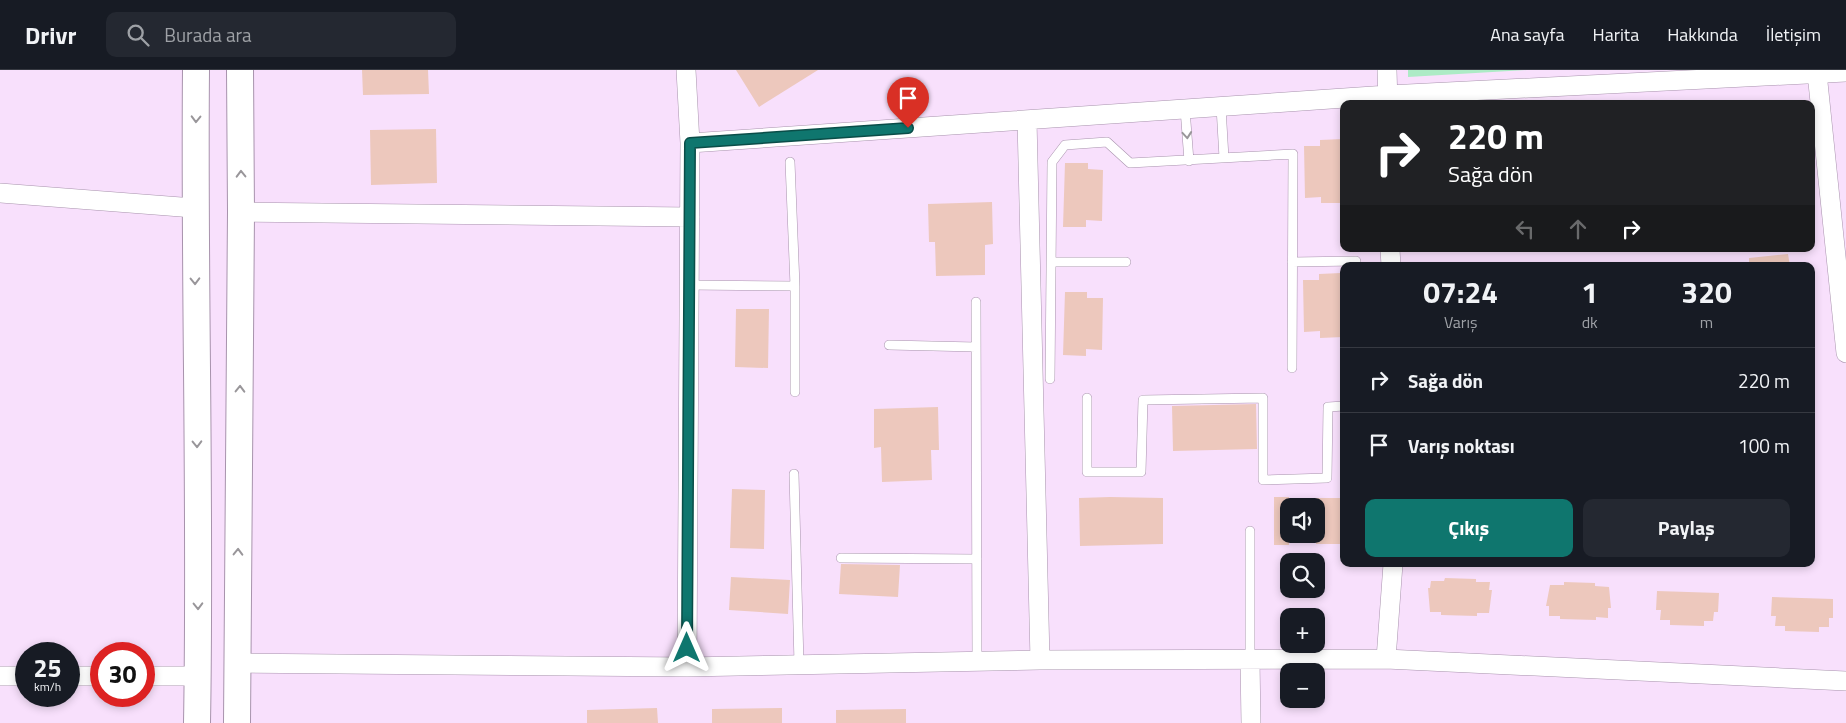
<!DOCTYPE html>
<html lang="tr">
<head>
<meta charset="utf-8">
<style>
  :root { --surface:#171b24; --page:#242831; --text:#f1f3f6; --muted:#9ea1a6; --line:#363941; --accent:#0f766e }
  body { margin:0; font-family:"Titillium Web",sans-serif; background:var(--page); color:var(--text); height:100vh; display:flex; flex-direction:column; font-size:19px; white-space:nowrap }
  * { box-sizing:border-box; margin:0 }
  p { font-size:16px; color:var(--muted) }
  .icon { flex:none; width:28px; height:28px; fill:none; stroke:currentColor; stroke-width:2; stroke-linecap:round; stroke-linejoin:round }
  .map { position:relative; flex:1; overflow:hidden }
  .panel { position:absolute; left:1340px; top:192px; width:475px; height:305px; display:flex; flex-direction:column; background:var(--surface); border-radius:10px; box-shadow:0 2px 8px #0003 }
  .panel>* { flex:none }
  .top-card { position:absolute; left:1340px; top:30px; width:475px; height:152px; border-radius:10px; box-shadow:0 2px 8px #0003; background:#202124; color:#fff; overflow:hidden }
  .buttons { position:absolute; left:1280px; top:428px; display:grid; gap:10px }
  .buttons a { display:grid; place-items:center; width:45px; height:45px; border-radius:10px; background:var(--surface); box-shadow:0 2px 8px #0003; font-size:25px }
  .speed { position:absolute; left:15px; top:572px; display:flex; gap:10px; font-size:25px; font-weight:700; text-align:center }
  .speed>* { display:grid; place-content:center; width:65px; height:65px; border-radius:50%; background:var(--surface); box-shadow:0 2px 8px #0003; line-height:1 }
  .speed small { font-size:12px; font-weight:400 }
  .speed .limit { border:8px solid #d22; background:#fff; color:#111 }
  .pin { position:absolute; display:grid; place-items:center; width:42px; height:42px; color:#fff; margin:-51px -21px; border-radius:50% 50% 50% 0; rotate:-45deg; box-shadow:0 0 5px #0007 }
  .pin .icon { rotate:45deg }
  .me { position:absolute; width:55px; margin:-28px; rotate:0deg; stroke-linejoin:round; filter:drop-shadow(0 0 4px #0008) }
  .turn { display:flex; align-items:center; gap:18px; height:105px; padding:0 25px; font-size:22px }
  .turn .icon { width:65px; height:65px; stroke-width:2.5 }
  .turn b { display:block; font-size:35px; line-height:42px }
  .lanes { display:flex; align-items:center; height:48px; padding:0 25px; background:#0003; justify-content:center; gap:25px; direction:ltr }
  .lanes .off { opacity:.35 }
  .eta { display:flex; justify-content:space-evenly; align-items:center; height:85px; text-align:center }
  .eta b { font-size:30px; font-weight:700; line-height:35px }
  .primary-button { display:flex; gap:10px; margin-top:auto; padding:10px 25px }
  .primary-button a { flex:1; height:58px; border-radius:10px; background:var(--accent); color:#fff; font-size:20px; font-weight:700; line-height:58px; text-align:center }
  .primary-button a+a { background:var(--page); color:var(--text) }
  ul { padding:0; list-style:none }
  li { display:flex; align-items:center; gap:15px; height:65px; padding:0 25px; border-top:1px solid var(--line) }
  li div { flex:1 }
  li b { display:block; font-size:19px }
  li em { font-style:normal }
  header { display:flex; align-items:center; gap:30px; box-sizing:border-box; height:70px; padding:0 25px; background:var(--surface); border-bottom:1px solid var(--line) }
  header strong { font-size:24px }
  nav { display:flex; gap:28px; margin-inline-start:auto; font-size:18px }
  .search { width:350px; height:45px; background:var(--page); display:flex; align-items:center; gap:12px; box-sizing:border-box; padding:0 18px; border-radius:10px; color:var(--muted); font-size:19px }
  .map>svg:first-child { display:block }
  .green { fill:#adebc6 }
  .building { fill:#edc8bd }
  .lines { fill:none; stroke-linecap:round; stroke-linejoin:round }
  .service-casing { stroke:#a893ad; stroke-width:10 }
  .minor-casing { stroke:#a893ad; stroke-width:20 }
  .secondary-casing { stroke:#a893ad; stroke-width:28 }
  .service { stroke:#fff; stroke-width:9 }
  .minor { stroke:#fff; stroke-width:19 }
  .secondary { stroke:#fff; stroke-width:26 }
  .oneway { stroke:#99969a }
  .route-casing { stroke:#0a4d48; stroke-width:12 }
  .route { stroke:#0f766e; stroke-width:9 }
</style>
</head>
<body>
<header>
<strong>Drivr</strong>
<div class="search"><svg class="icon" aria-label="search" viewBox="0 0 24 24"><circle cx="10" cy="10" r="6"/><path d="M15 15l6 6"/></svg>Burada ara</div>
<nav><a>Ana sayfa</a><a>Harita</a><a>Hakkında</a><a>İletişim</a></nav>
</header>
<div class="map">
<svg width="1846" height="653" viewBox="0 0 1846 653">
  <rect width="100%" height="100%" fill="#f8e0fc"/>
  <!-- green -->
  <path class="green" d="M1408 0H1527L1408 7Z"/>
  <!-- building -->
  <path class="building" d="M362 0H428L429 24 363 25Z
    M736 0H818L759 37Z
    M436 59 437 113 371 115 370 60Z
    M1343 69 1344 133H1321V127L1305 128 1304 76H1320V70Z
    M1065 93H1088V99L1103 100 1102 151 1086 150V157H1063Z
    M992 132 993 174 985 175V205L936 206 935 172H929L928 134Z
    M1788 184 1790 196H1749V188Z
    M1341 203 1343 267 1320 268V261L1304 262 1303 210H1319V204Z
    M1065 222H1087V228H1103L1102 280 1086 279V286L1063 285Z
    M736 239H769L768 298 735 297Z
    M1256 334 1257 379 1173 381 1172 336Z
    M938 337 939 380H931L932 410 882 412 881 377 874 378V339Z
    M732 419 765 420 764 479 730 478Z
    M1110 427 1163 428V474L1080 476 1079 428Z
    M1274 427H1289V475H1274Z
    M1316 428H1344V474H1316Z
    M841 494 900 495 898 527 839 524Z
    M731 507 790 510 788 544 729 540Z
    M1445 508 1476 509V512H1490L1489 520H1492L1489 543H1477V546L1441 545V542H1430L1428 518H1430L1431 511H1444Z
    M1564 512 1595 513V516L1609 517 1611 538H1608V548L1596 547V550L1560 549V546H1549V536H1546L1550 515H1564Z
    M1657 521 1719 523 1718 542H1714L1713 551H1704V556L1670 555V550H1660L1661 540H1656Z
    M1772 527 1833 529V548H1829V557H1819V562L1785 561V556H1775L1776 546H1771Z
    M657 638 658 653H587V640Z
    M782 638V653H712V639Z
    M906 639V653H836V640Z"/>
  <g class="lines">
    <!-- service casing -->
    <g class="service-casing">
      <path id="service" d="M1221 37 1224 88
        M1185 39 1189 91
        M790 92 795 216V322
        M1051 192H1126
        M1292 192 1356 191
        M689 215 795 216
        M976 232 977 591
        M889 275 976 277
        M1050 309 1052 92 1065 75 1107 72 1130 93 1293 84 1292 298
        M1087 328V402H1141L1143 330 1263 328V410L1327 408 1328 337 1344 336
        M794 404 799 594
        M841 488 977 489
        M1250 590V461"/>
    </g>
    <!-- minor casing -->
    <g class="minor-casing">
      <path id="minor" d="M686 0 690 73 687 597
        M1387 0 1388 34
        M1817 3 1846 283
        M1027 50 1040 590
        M690 73 1388 25 1846 2
        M0 123 194 138
        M241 142 690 147
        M1390 179 1391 196
        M1386 589 1393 494
        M1250 591 1251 653
        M237 593 687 597 1040 590 1386 589 1846 611
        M0 606H26
        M69 606H101
        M144 606H198"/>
    </g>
    <!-- secondary casing -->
    <g class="secondary-casing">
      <path id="secondary" d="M196 0C194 218 201 435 197 653
        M237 653 241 142 240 0"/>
    </g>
    <!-- service -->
    <use href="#service" class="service"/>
    <!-- minor -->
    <use href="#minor" class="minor"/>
    <!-- secondary -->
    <use href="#secondary" class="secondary"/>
  </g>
  <!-- one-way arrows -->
  <defs><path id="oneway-chevron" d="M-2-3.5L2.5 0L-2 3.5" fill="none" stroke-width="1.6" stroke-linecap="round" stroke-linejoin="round" transform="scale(1.25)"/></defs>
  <g class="oneway">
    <use href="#oneway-chevron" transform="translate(196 49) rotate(91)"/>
    <use href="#oneway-chevron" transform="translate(1187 65) rotate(85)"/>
    <use href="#oneway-chevron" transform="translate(241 104) rotate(-91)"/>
    <use href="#oneway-chevron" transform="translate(195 211) rotate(89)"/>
    <use href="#oneway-chevron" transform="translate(240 319) rotate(-89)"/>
    <use href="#oneway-chevron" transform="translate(197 374) rotate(89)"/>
    <use href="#oneway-chevron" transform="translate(238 482) rotate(-89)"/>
    <use href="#oneway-chevron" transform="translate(198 536) rotate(89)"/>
  </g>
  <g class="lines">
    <!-- route casing -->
    <g class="route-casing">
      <path id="route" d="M687 578 690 73 908 58"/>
    </g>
    <!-- route -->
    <use href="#route" class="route"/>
  </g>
</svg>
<div class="buttons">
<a><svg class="icon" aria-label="sound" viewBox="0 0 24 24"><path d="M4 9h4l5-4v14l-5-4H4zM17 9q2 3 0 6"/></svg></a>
<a><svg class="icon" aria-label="search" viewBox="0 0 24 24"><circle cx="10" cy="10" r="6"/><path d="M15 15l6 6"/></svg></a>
<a>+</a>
<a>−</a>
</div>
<div class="speed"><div>25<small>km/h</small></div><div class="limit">30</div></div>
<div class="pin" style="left:908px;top:58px;background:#d93025"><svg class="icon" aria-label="arrive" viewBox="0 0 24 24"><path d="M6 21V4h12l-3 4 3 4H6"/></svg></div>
<svg class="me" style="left:687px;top:578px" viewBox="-20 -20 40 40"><path d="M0-17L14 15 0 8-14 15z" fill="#0f766e" stroke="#fff" stroke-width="4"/></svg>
<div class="top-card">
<div class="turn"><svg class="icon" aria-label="right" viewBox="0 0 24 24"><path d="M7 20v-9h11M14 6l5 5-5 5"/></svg><div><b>220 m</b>Sağa dön</div></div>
<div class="lanes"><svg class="icon off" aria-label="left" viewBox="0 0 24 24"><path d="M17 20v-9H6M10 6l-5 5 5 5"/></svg><svg class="icon off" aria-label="ahead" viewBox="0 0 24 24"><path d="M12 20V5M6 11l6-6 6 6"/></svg><svg class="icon" aria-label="right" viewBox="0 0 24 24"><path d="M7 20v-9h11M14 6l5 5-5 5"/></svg></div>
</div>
<section class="panel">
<div class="eta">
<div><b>07:24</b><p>Varış</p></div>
<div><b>1</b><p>dk</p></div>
<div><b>320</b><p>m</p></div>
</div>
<ul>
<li><svg class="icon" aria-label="right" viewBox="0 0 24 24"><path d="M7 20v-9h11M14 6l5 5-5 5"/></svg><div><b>Sağa dön</b></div><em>220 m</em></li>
<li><svg class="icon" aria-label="arrive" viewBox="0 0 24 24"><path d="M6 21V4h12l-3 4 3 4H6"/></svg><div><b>Varış noktası</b></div><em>100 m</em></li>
</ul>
<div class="primary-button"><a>Çıkış</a><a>Paylaş</a></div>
</section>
</div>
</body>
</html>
